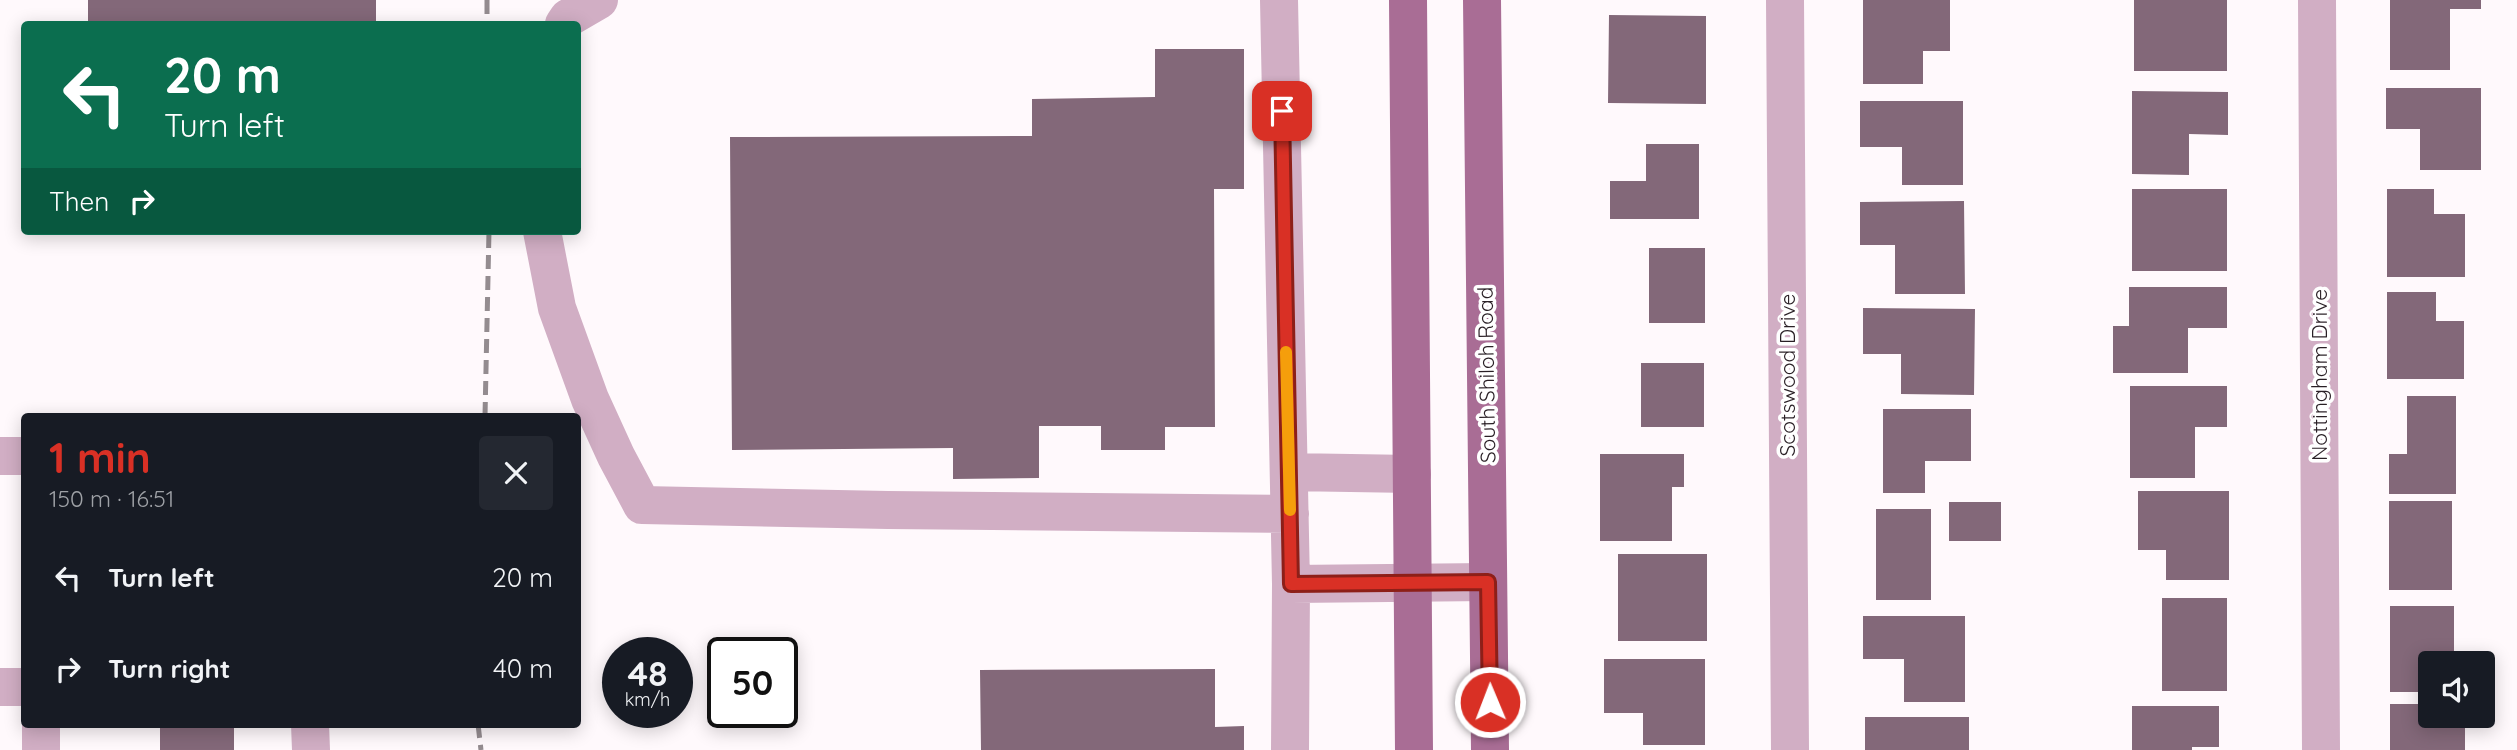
<!DOCTYPE html>
<html lang="en">
<head>
<meta charset="utf-8">
<style>
  :root { --surface:#171b24; --page:#242831; --text:#f1f3f6; --muted:#9ea1a6; --accent:#d93025 }
  body { margin:0; font-family:Quicksand,sans-serif; background:var(--page); color:var(--text); height:100vh; display:flex; flex-direction:column; font-size:26px; white-space:nowrap }
  * { box-sizing:border-box; margin:0 }
  p { font-size:23px; color:var(--muted) }
  .icon { flex:none; width:38px; height:38px; fill:none; stroke:currentColor; stroke-width:2; stroke-linecap:round; stroke-linejoin:round }
  .map { position:relative; flex:1; overflow:hidden }
  .sheet { position:absolute; left:21px; top:413px; width:560px; height:315px; display:flex; flex-direction:column; background:var(--surface); border-radius:7px; box-shadow:0 4px 18px #0003 }
  .sheet>* { flex:none }
  .hud { position:absolute; left:21px; top:21px; width:560px; height:214px; border-radius:7px; box-shadow:0 4px 18px #0003; background:#0b6e4f; color:#fff; overflow:hidden }
  .buttons { position:absolute; left:2418px; top:651px; display:grid; gap:14px }
  .buttons a { display:grid; place-items:center; width:77px; height:77px; border-radius:7px; background:var(--surface); box-shadow:0 4px 18px #0003; font-size:35px }
  .speed { position:absolute; left:602px; top:637px; display:flex; gap:14px; font-size:35px; font-weight:700; text-align:center }
  .speed>* { display:grid; place-content:center; width:91px; height:91px; border-radius:50%; background:var(--surface); box-shadow:0 4px 18px #0003; line-height:1 }
  .speed small { font-size:18px; font-weight:400 }
  .speed .limit { border:4px solid #111; border-radius:10px; background:#fff; color:#111 }
  .pin { position:absolute; display:grid; place-items:center; width:60px; height:60px; color:#fff; margin:-30px; border-radius:14px; box-shadow:0 4px 10px #0006 }
  .me { position:absolute; width:77px; margin:-38px; rotate:359deg; stroke-linejoin:round; filter:drop-shadow(0 0 5px #0008) }
  .turn { display:flex; align-items:center; gap:24px; height:147px; padding:0 28px; font-size:32px }
  .turn .icon { width:91px; height:91px; stroke-width:2.5 }
  .turn b { display:block; font-size:49px; line-height:60px }
  .then { display:flex; align-items:center; height:66px; padding:0 28px; background:#0003; gap:14px; font-size:26px }
  .round { display:grid; place-items:center; flex:none; width:74px; height:74px; border-radius:7px; background:var(--page) }
  .overview { display:flex; align-items:center; justify-content:space-between; height:119px; padding:0 28px }
  h1 { font-size:42px; font-weight:700; line-height:52px; color:var(--accent) }
  ul { padding:0; list-style:none }
  li { display:flex; align-items:center; gap:21px; height:91px; padding:0 28px }
  li div { flex:1 }
  li b { display:block; font-size:26px }
  li em { font-style:normal }
  .map>svg:first-child { display:block }
  .building { fill:#836879 }
  .lines { fill:none; stroke-linecap:round; stroke-linejoin:round }
  .minor { stroke:#d1aec4; stroke-width:38 }
  .major { stroke:#a96d95; stroke-width:38 }
  .rail { stroke:#948c90; stroke-width:5; stroke-dasharray:14 7; stroke-linecap:butt }
  .route-casing { stroke:#8d1f18; stroke-width:18 }
  .route { stroke:#d93025; stroke-width:12 }
  .slow { stroke:#f59e0b; stroke-width:12 }
  .labels { text-anchor:middle; dominant-baseline:central; stroke-width:7; stroke-linejoin:round; paint-order:stroke }
  .street-label { font-size:21px; fill:#291f25; stroke:#fff }
</style>
</head>
<body>
<div class="map">
<svg width="2517" height="750" viewBox="0 0 2517 750">
  <rect width="100%" height="100%" fill="#fff9fc"/>
  <!-- building -->
  <path class="building" d="M88 0H376V24H88Z
    M1863 0H1950V51H1923V84H1863Z
    M2134 0H2227V71H2134Z
    M2390 0H2481V9H2450V70H2390Z
    M1609 15 1706 16V104L1608 103Z
    M1155 49H1244V189H1214L1215 427H1165V450H1101V426H1039V478L953 479V448L732 450 730 137 1032 136V99L1155 97Z
    M2386 88H2481V170H2420V129H2386Z
    M2132 91 2228 92V135L2189 134V175L2132 174Z
    M1860 101H1963V185H1902V147H1860Z
    M1646 144H1699V219H1610V181H1646Z
    M2132 189H2227V271H2132Z
    M2387 189H2434V214H2465V277H2387Z
    M1964 201 1965 294H1895V245H1860V202Z
    M1649 248H1705V323H1649Z
    M2129 287H2227V328H2188V373H2113V326H2129Z
    M2387 292H2436V321H2464V379H2387Z
    M1863 308 1975 309 1974 395 1901 394V354H1863Z
    M1641 363H1704V427H1641Z
    M2130 386H2227V427H2195V478H2130Z
    M2407 396H2456V494H2389V454H2407Z
    M1883 409H1971V461H1925V493H1883Z
    M1600 454H1684V487H1672V541H1600Z
    M2138 491H2229V580H2166V550H2138Z
    M2389 501H2452V590H2389Z
    M1949 502H2001V541H1949Z
    M1876 509H1931V600H1876Z
    M1618 554H1707V641H1618Z
    M2162 598H2227V691H2162Z
    M2390 606H2454V663H2431V692H2390Z
    M1863 616H1965V702H1904V659H1863Z
    M1604 659H1705V745H1643V713H1604Z
    M1215 669V727L1244 726V750H981L980 670Z
    M2390 704H2431V716H2465V750H2390Z
    M2132 706H2219V747H2192V750H2132Z
    M1865 717H1969V750H1865Z
    M160 724 234 727V750H160Z"/>
  <g class="lines">
    <!-- minor -->
    <path class="minor" d="M1279 0 1291 584
      M1785 0 1790 750
      M2317 0 2321 750
      M564 24 568 18 599 0
      M542 231 557 308 590 399 616 456 642 505 888 510 1290 514
      M0 456H24
      M1289 472 1412 474
      M0 687H24
      M41 724V750
      M310 724 311 750
      M1290 750 1291 584 1488 582"/>
    <!-- major -->
    <path class="major" d="M1408 0 1414 750
      M1482 0 1490 750"/>
    <!-- rail -->
    <path class="rail" d="M487 0V24
      M485 416 489 231
      M478 724 481 750"/>
  </g>
  <g class="lines">
    <!-- route casing -->
    <g class="route-casing">
      <path id="route" d="M1282 111 1291 584 1488 582 1490 702"/>
    </g>
    <!-- route -->
    <use href="#route" class="route"/>
    <!-- slow -->
    <path class="slow" d="M1286 352 1290 510"/>
  </g>
  <g class="labels">
    <!-- street labels -->
    <g class="street-label">
      <text transform="translate(1486 375) rotate(-91)">South Shiloh Road</text>
      <text transform="translate(1787 375) rotate(-90)">Scotswood Drive</text>
      <text transform="translate(2319 375) rotate(-90)">Nottingham Drive</text>
    </g>
  </g>
</svg>
<div class="buttons">
<a><svg class="icon" aria-label="sound" viewBox="0 0 24 24"><path d="M4 9h4l5-4v14l-5-4H4zM17 9q2 3 0 6"/></svg></a>
</div>
<div class="speed"><div>48<small>km/h</small></div><div class="limit">50</div></div>
<div class="pin" style="left:1282px;top:111px;background:#d93025"><svg class="icon" aria-label="arrive" viewBox="0 0 24 24"><path d="M6 21V4h12l-3 4 3 4H6"/></svg></div>
<svg class="me" style="left:1490px;top:702px" viewBox="-20 -20 40 40"><circle r="17" fill="#d93025" stroke="#fff" stroke-width="3"/><path d="M0-11L8 9 0 5-8 9z" fill="#fff"/></svg>
<div class="hud">
<div class="turn"><svg class="icon" aria-label="left" viewBox="0 0 24 24"><path d="M17 20v-9H6M10 6l-5 5 5 5"/></svg><div><b>20 m</b>Turn left</div></div>
<div class="then">Then<svg class="icon" aria-label="right" viewBox="0 0 24 24"><path d="M7 20v-9h11M14 6l5 5-5 5"/></svg></div>
</div>
<section class="sheet">
<div class="overview"><div><h1>1 min</h1><p>150 m · 16:51</p></div><a class="round"><svg class="icon" aria-label="close" viewBox="0 0 24 24"><path d="M6 6l12 12M18 6L6 18"/></svg></a></div>
<ul>
<li><svg class="icon" aria-label="left" viewBox="0 0 24 24"><path d="M17 20v-9H6M10 6l-5 5 5 5"/></svg><div><b>Turn left</b></div><em>20 m</em></li>
<li><svg class="icon" aria-label="right" viewBox="0 0 24 24"><path d="M7 20v-9h11M14 6l5 5-5 5"/></svg><div><b>Turn right</b></div><em>40 m</em></li>
</ul>
</section>
</div>
</body>
</html>
